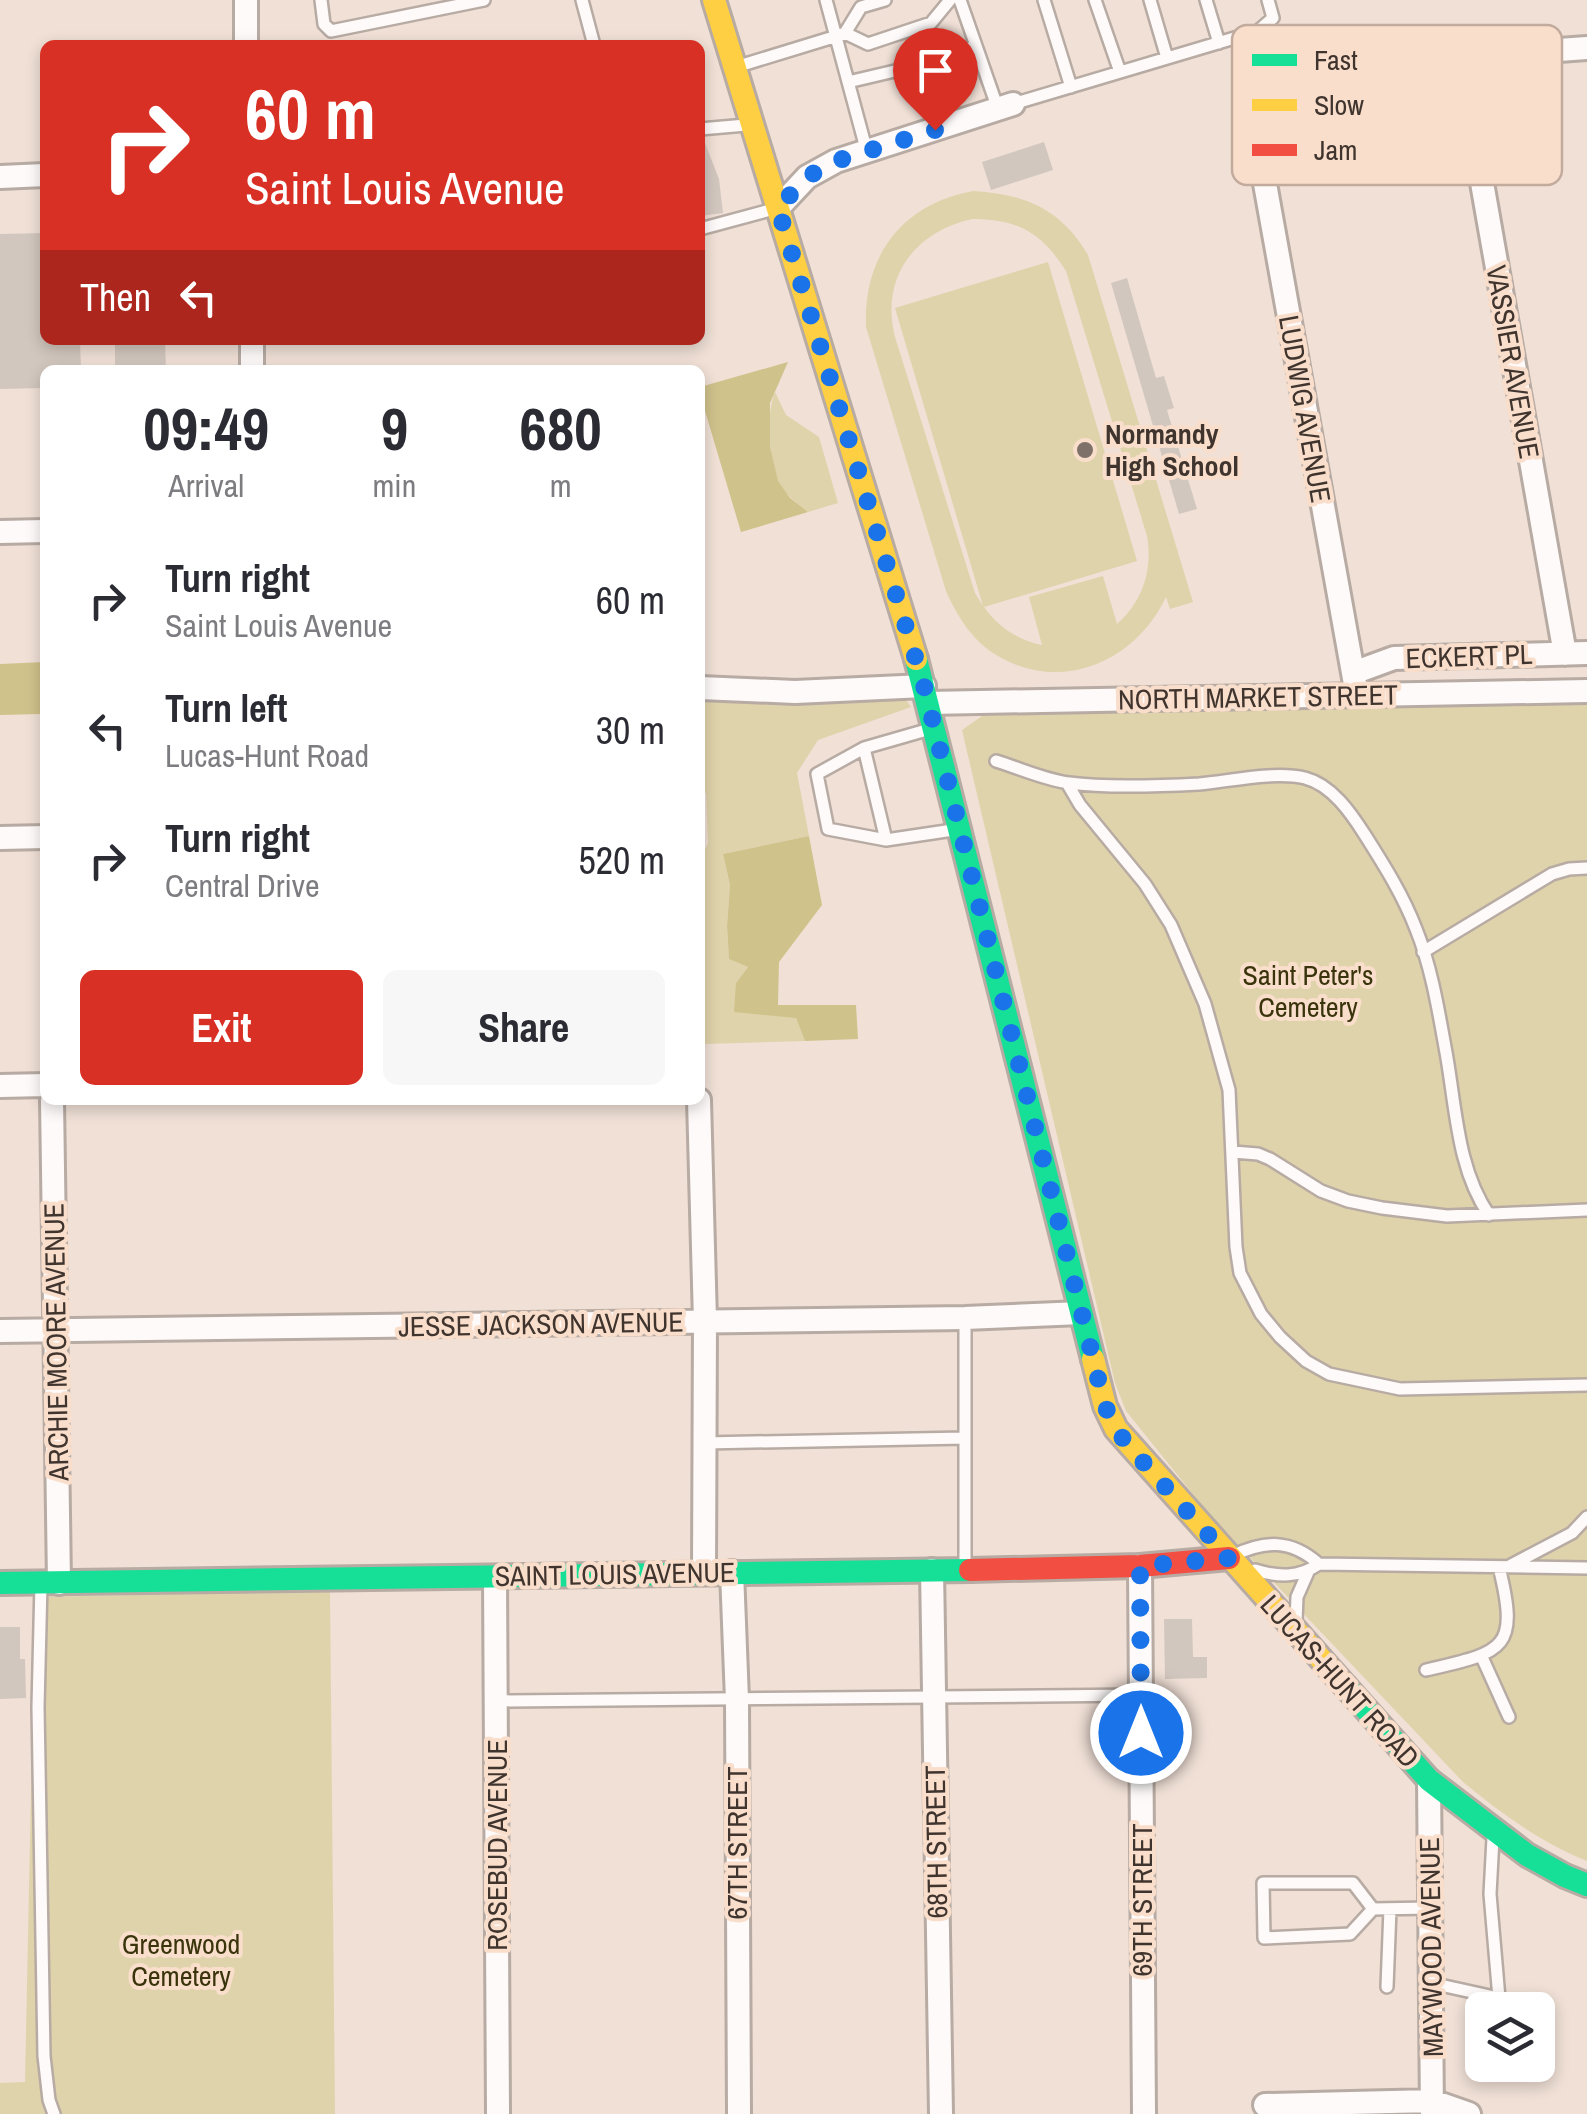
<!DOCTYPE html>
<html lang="en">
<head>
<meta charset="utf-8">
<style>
  :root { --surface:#fff; --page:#f7f7f7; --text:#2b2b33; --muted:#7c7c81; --accent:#d93025 }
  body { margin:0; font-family:"Archivo Narrow",sans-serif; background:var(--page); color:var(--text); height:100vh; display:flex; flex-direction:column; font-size:38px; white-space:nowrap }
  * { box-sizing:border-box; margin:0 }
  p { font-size:32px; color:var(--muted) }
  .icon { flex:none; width:55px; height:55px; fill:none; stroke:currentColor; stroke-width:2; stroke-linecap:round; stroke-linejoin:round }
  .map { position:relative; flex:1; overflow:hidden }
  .side { position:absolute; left:40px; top:365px; width:665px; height:740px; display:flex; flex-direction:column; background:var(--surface); border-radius:15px; box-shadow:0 5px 15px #0003 }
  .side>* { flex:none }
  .hud { position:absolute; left:40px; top:40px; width:665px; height:305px; border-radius:15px; box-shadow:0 5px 15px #0003; background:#d93025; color:#fff; overflow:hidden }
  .buttons { position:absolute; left:1465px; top:1992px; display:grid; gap:20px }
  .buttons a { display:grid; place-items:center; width:90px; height:90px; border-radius:15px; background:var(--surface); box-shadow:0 5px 15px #0003; font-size:50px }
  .pin { position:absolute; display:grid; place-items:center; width:85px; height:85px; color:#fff; margin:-102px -42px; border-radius:50% 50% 50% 0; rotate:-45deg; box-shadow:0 0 10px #0007 }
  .pin .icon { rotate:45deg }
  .me { position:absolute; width:110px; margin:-55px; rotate:0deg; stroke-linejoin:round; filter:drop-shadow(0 0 8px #0008) }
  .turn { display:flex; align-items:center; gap:35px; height:210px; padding:0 40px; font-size:45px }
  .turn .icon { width:130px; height:130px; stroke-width:2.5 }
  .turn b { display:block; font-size:70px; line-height:85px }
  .then { display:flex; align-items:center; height:95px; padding:0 40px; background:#0003; gap:20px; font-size:38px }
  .eta { display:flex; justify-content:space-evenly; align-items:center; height:170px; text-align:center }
  .eta b { font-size:60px; font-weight:800; line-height:70px }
  .action { display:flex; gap:20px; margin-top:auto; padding:20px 40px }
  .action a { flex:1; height:115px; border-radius:15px; background:var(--accent); color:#fff; font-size:40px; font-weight:800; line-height:115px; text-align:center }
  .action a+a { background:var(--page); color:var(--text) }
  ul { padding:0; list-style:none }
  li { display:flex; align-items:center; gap:30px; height:130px; padding:0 40px }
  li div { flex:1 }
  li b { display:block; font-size:38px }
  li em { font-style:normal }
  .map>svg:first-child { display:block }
  .green { fill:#dfd3ab; fill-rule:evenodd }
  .forest { fill:#d0c28b }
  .building { fill:#d2c7be }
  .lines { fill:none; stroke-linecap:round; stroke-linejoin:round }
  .lane-casing { stroke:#b7aba3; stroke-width:16 }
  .street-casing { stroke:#b7aba3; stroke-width:28 }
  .fast-casing { stroke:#b7aba3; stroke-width:28 }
  .slow-casing { stroke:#b7aba3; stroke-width:28 }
  .jam-casing { stroke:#b7aba3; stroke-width:28 }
  .lane { stroke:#fdfaf9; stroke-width:11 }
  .street { stroke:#fdfaf9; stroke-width:22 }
  .fast { stroke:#16e098; stroke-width:22 }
  .slow { stroke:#ffcf43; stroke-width:22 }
  .jam { stroke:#f24e42; stroke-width:22 }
  .route { stroke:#1a73e8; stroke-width:18; stroke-dasharray:0 32.4 }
  .poi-dot { fill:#7e7169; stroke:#fadecc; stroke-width:4 }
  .labels { text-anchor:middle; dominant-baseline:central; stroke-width:8; stroke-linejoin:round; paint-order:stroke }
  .street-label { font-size:28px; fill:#40352e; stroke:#fadecc }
  .poi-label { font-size:28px; font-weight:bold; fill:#40352e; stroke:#fadecc; text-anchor:start }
  .park-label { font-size:28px; fill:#39340b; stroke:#fadecc }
  .key { fill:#fadecc; stroke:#c2ab9d; stroke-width:2.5 }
  .key-label { font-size:28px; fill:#40352e }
</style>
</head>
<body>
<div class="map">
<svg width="1587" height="2114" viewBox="0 0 1587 2114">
  <rect width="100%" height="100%" fill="#f0e0d6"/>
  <!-- green -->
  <path class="green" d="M973 191C1025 194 1061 209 1088 255L1193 602 1170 609 1166 597C1136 661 1062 694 998 656 973 642 957 616 946 591L866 327C863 256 902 204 973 191ZM972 219C1018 219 1042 233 1066 271L1147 536C1153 569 1143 601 1117 624L1103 576 1029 597 1042 645C1018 640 998 627 984 607L1137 561 1048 262 895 308 983 606 975 593 895 337C880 278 914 232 972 219Z
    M775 392 786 415 819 437 838 503 808 512C798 504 785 495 778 482 768 462 766 413 775 392Z
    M903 696 911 707 818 740 797 773 809 836 723 854 730 885 727 926 729 959 748 967 736 983 796 1018 805 1041 705 1044 700 860 708 843 706 793 700 791V705L704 701Z
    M1587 704V1861C1540 1842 1502 1814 1463 1782L1209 1514 1126 1411 1115 1383 962 730 985 714Z
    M330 1591 335 2114H0V2083L25 2082 35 1597Z"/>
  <!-- forest -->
  <path class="forest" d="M788 362 770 403V447L778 481 790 498 808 512 741 532 700 394V387Z
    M45 662V710L41 714 0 715V664Z
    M809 836 822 905 779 962 778 1005H856L858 1039 805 1041 796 1018 734 1012 736 983 748 967 729 959 727 926 730 885 723 854Z"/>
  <!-- building -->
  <path class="building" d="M700 138H703L719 179 723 213 700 216Z
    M1044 142 1053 170 991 190 982 162Z
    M45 233V340H80L81 370H45V388L0 389V234Z
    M1127 278 1156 378 1164 376 1174 408 1167 410 1197 509 1179 514 1111 283Z
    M115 340H165L166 370H115Z
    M1164 1619H1192L1193 1657H1207V1678L1165 1679Z
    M0 1627H20V1659H25L26 1698 0 1699Z"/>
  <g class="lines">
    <!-- lane casing -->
    <g class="lane-casing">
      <path id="lane" d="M321 0 324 24 331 31 484 0
        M582 0 594 45
        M826 0 867 152
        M960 0 998 109
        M1044 0 1071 87
        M1095 0 1120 72
        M1150 0 1167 58
        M1206 0 1219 43
        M845 33 868 44 931 23 950 0
        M739 66 837 36 845 33 861 7 885 0
        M916 66 976 46
        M848 82 916 66 935 130
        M1013 104 1258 31 1273 18 1268 0
        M700 129 746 125
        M700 229 774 209
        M930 729 864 748 886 840 953 830
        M864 748 817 774 828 829 886 840
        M996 761C1019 768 1045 780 1069 783 1106 788 1161 786 1199 784 1231 781 1275 771 1305 778 1332 785 1351 813 1365 835 1384 865 1403 895 1416 929 1431 966 1438 1008 1445 1047 1456 1104 1456 1167 1489 1215
        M1067 783 1080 805 1145 884 1171 925 1205 1004 1229 1090 1236 1247 1240 1273 1261 1314 1280 1337 1306 1361 1329 1374 1400 1389 1587 1385
        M1423 952 1552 874 1569 869 1587 868
        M1233 1152 1258 1154 1270 1159 1321 1191 1348 1201 1382 1208 1447 1216 1587 1210
        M965 1318V1568
        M704 1443 965 1438
        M1232 1556C1265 1540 1291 1539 1319 1564
        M1511 1565 1572 1533 1587 1517
        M1255 1570C1278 1577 1299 1578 1319 1564L1587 1568
        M41 1583 38 1707 44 2056 49 2100 54 2114
        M1296 1621 1297 1597 1308 1572
        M1481 1655 1509 1717
        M1426 1670C1503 1652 1520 1651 1499 1567
        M496 1701 1141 1695
        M1373 1909 1353 1883H1263L1264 1938 1350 1934 1373 1909 1430 1908
        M1431 1983 1499 1998 1490 1894 1493 1838
        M1387 1987 1390 1909"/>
    </g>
    <!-- street casing -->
    <g class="street-casing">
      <path id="street" d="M246 0V45
        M1462 69 1565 654
        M0 177 45 175
        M778 208 807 177 836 161 1013 104
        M252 340V370
        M0 532 45 531
        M1353 673 1394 658 1587 653
        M700 688 795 692 924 686
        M1357 695 1257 139 1262 125 1276 114 1462 69 1559 50 1587 48
        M928 703 1587 691
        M0 838 45 837
        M0 1086 45 1085
        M52 1100 59 1583
        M699 1100 705 1321 704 1573
        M0 1331 965 1318 1081 1313
        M1140 1566 1144 2114
        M932 1570 941 2114
        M732 1572 737 1700 739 2114
        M495 1577 498 2114
        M1429 1780 1432 2114
        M1265 2105 1432 2101 1469 2114"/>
    </g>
    <!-- fast casing -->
    <g class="fast-casing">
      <path id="fast" d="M916 659 1093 1359
        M0 1583 970 1570
        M1346 1687 1429 1780 1527 1855 1565 1876 1587 1885"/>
    </g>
    <!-- slow casing -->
    <g class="slow-casing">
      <path id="slow" d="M714 0 916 659
        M1093 1359 1105 1406 1116 1429 1346 1687"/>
    </g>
    <!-- jam casing -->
    <g class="jam-casing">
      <path id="jam" d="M970 1570 1140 1566 1229 1558"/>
    </g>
    <!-- lane -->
    <use href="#lane" class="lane"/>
    <!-- street -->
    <use href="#street" class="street"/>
    <!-- fast -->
    <use href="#fast" class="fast"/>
    <!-- slow -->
    <use href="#slow" class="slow"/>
    <!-- jam -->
    <use href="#jam" class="jam"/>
  </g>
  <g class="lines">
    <!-- route -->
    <path class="route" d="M935 130 836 161 807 177 778 208 924 686 1105 1406 1116 1429 1127 1444 1229 1558 1140 1566 1141 1733"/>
  </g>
  <!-- markers -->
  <circle class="poi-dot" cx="1085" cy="450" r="10"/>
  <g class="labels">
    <!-- street labels -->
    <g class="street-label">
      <text transform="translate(1513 362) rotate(80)">VASSIER AVENUE</text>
      <text transform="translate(1305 409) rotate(80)">LUDWIG AVENUE</text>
      <text transform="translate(1469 656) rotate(-2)">ECKERT PL</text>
      <text transform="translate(1258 697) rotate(-1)">NORTH MARKET STREET</text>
      <text transform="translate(541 1324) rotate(-1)">JESSE JACKSON AVENUE</text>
      <text transform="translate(56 1342) rotate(-91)">ARCHIE MOORE AVENUE</text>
      <text transform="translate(615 1574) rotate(-1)">SAINT LOUIS AVENUE</text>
      <text transform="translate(1340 1681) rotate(48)">LUCAS-HUNT ROAD</text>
      <text transform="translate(936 1842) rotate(-91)">68TH STREET</text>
      <text transform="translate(737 1843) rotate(-90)">67TH STREET</text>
      <text transform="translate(497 1845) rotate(-90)">ROSEBUD AVENUE</text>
      <text transform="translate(1142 1900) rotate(-90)">69TH STREET</text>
      <text transform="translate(1431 1947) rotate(-91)">MAYWOOD AVENUE</text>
    </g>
    <!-- poi labels -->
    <g class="poi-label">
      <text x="1105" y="434">Normandy<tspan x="1105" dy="32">High School</tspan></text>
    </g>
    <!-- park labels -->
    <g class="park-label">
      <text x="1308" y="975">Saint Peter's<tspan x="1308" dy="32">Cemetery</tspan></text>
      <text x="181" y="1944">Greenwood<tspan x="181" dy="32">Cemetery</tspan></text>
    </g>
  </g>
  <!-- legend -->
  <rect x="1232" y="25" width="330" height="160" rx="15" class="key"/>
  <rect x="1252" y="54" width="45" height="12" fill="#16e098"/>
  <rect x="1252" y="99" width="45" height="12" fill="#ffcf43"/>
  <rect x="1252" y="144" width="45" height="12" fill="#f24e42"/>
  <g class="key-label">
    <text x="1314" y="70">Fast</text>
    <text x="1314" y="115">Slow</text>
    <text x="1314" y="160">Jam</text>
  </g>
</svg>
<div class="buttons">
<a><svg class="icon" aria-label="layers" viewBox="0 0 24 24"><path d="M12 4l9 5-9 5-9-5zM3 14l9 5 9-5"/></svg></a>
</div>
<div class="pin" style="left:935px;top:130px;background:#d93025"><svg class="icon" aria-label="arrive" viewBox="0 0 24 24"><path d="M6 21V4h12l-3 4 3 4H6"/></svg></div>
<svg class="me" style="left:1141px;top:1733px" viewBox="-20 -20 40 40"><circle r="17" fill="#1a73e8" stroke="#fff" stroke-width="3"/><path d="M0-11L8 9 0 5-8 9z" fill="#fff"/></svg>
<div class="hud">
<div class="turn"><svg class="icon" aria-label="right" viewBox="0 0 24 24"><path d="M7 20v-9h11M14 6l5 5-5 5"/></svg><div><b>60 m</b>Saint Louis Avenue</div></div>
<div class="then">Then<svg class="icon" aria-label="left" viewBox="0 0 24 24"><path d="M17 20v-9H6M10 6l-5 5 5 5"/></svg></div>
</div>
<section class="side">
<div class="eta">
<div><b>09:49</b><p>Arrival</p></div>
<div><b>9</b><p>min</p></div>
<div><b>680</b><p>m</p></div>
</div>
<ul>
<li><svg class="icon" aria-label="right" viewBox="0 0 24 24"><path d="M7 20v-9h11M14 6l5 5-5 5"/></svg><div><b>Turn right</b><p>Saint Louis Avenue</p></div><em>60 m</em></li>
<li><svg class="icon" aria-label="left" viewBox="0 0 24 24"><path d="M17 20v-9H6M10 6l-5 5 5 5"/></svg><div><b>Turn left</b><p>Lucas-Hunt Road</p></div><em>30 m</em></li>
<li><svg class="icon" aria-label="right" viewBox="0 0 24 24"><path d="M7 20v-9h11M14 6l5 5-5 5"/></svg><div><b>Turn right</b><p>Central Drive</p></div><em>520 m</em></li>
</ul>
<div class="action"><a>Exit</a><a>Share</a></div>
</section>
</div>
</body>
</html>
